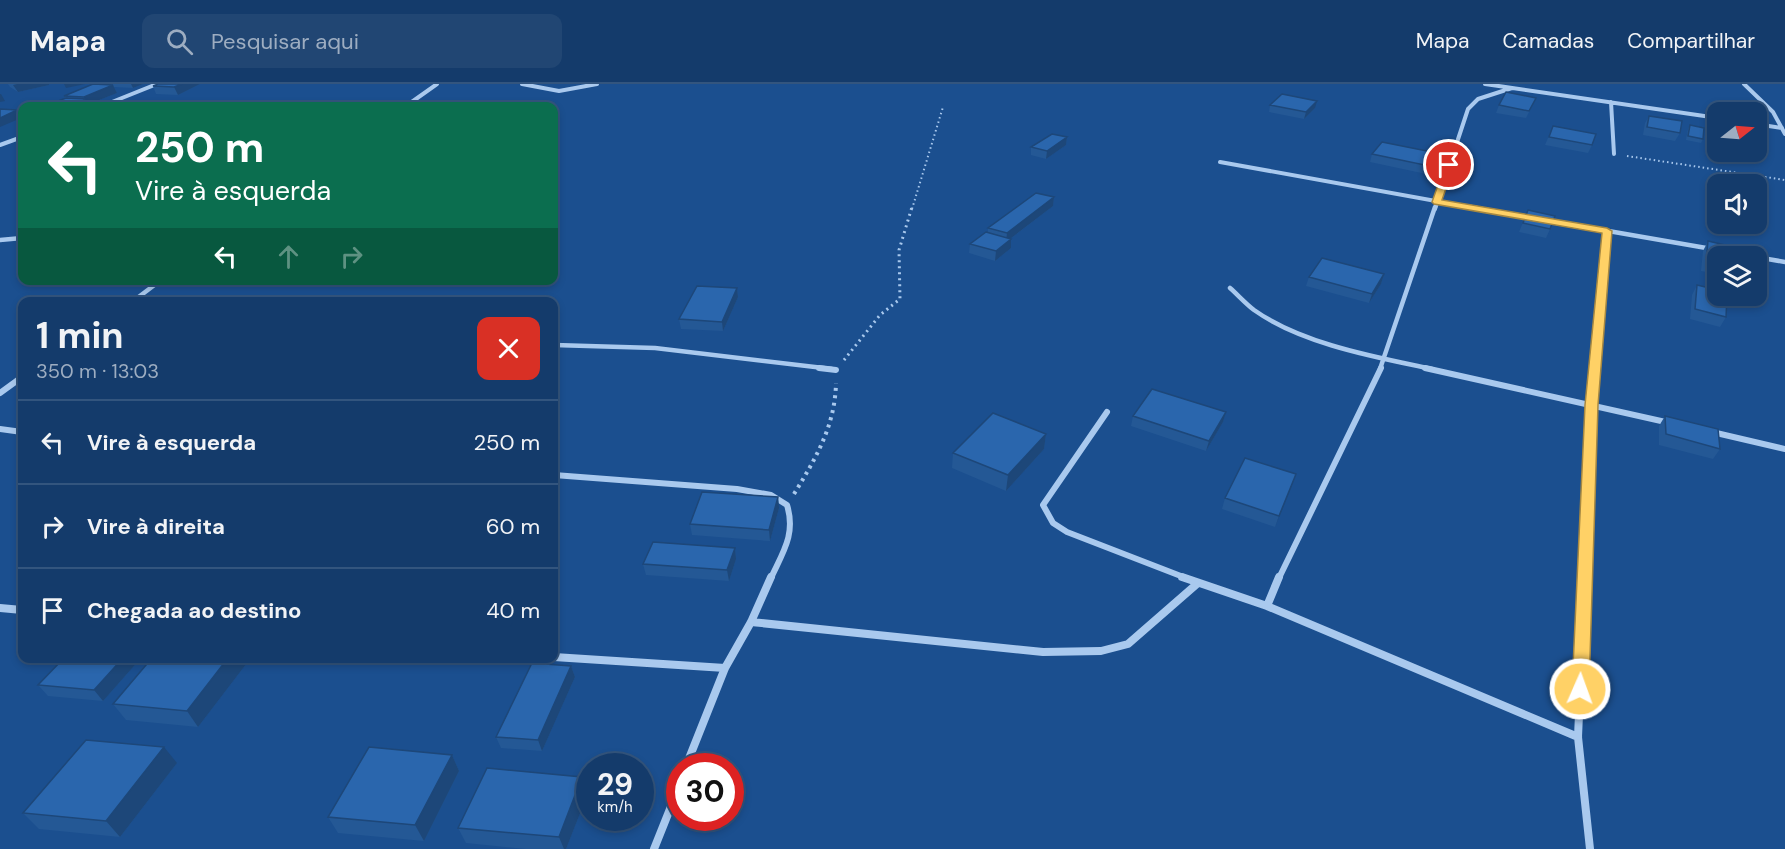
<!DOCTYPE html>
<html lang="pt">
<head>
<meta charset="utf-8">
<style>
  :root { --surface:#143b6b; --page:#214673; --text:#f1f3f6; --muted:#9dadc1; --line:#33557e }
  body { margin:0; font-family:"DM Sans",sans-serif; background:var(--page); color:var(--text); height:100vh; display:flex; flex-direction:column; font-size:22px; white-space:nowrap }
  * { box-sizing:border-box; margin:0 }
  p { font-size:20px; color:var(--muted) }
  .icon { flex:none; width:33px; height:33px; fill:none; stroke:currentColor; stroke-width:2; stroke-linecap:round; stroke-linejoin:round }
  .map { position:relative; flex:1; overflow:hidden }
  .drawer { position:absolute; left:18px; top:213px; width:540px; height:366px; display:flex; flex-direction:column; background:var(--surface); border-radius:12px; box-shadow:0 3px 9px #0003,0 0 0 2px var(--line) }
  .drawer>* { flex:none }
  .guide { position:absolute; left:18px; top:18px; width:540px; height:183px; border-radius:12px; box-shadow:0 3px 9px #0003,0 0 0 2px var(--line); background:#0b6e4f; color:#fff; overflow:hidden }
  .needle { width:39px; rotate:73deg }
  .buttons { position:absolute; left:1707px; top:18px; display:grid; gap:12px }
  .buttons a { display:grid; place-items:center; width:60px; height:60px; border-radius:12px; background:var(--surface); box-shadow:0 3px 9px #0003,0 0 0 2px var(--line); font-size:30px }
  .speed { position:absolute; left:576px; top:669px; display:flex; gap:12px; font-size:30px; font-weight:700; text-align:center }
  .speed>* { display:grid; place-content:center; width:78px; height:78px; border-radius:50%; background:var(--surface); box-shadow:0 3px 9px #0003,0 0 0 2px var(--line); line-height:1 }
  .speed small { font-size:15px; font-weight:400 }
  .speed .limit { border:9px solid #d22; background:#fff; color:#111 }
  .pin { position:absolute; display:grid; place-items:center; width:51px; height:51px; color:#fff; margin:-26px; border:3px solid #fff; border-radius:50%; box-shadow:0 2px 6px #0007 }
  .me { position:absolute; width:66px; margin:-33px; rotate:2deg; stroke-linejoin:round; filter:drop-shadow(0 0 4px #0008) }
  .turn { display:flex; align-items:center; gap:21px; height:126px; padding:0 18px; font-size:27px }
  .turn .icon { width:78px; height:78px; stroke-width:2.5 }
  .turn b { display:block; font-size:42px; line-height:51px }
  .lanes { display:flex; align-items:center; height:57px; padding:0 18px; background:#0003; justify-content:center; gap:30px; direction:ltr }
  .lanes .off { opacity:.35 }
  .round { display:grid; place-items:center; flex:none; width:63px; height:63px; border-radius:12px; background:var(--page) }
  .overview { display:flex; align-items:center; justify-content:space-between; height:102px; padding:0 18px }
  h1 { font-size:36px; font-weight:700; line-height:45px }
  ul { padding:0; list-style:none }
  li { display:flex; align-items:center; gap:18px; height:84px; padding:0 18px; border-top:2px solid var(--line) }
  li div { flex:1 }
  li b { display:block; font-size:22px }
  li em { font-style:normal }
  header { display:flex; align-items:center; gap:36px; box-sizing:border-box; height:84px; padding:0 30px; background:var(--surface); border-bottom:2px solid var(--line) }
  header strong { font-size:28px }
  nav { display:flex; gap:33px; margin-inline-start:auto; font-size:21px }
  .search { width:420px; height:54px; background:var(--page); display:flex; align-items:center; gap:15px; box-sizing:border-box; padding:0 21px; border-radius:12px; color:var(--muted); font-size:22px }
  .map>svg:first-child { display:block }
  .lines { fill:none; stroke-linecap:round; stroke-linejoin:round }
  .path-far2 { stroke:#a9c9ee; stroke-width:2; stroke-dasharray:1.5 3; stroke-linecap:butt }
  .path-far1 { stroke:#a9c9ee; stroke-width:3; stroke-dasharray:2 4; stroke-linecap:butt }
  .path { stroke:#a9c9ee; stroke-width:4; stroke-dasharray:3 4.5; stroke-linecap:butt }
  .street-far3 { stroke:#a9c9ee; stroke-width:4 }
  .street-far2 { stroke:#a9c9ee; stroke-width:4.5 }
  .street-far1 { stroke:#a9c9ee; stroke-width:6 }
  .street { stroke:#a9c9ee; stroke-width:8 }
  .wall { fill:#245895 }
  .shaded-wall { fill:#1d4779 }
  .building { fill:#2a66ad; stroke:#1d4779; stroke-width:1.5 }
  .route { fill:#ffd166; stroke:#a68842; stroke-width:1.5 }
</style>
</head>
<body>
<header>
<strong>Mapa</strong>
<div class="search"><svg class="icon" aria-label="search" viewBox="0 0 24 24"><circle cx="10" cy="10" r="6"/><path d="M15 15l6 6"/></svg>Pesquisar aqui</div>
<nav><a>Mapa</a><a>Camadas</a><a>Compartilhar</a></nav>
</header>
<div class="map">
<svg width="1785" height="765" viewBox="0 0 1785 765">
  <rect width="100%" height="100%" fill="#1b4f8f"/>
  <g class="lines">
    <!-- path-far2 -->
    <path class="path-far2" d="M1627 72 1785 96
      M912 125 943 23"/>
    <!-- path-far1 -->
    <path class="path-far1" d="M844 276 880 231 900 215 899 166 912 123"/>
    <!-- path -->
    <path class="path" d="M794 410C816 374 835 342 836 299"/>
    <!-- street-far3 -->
    <path class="street-far3" d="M522 0 559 7 597 0
      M1485 0 1718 34
      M1744 0 1773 28 1785 50
      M1611 18 1614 70
      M102 22 157 0
      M406 22 437 0
      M1756 40 1782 44
      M0 61 22 53
      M1220 78 1480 125
      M1435 125 1468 25 1478 15 1512 4"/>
    <!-- street-far2 -->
    <path class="street-far2" d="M1471 123 1532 134
      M1545 136 1712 165
      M0 156 22 154
      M1731 169 1754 172
      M1756 173 1785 178
      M1230 204C1238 211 1245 219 1254 226 1302 260 1375 273 1432 285
      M132 218 161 196
      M554 261 655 264 832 285
      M1380 285 1435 123
      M1595 285 1607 147"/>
    <!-- street-far1 -->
    <path class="street-far1" d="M819 284 836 286
      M1425 284 1670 339
      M0 309 22 293
      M1107 328 1043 421 1053 439 1067 448 1186 494
      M0 345 22 348
      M1712 348 1785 365
      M554 391 737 405 771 411 787 421C796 450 783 468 771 494
      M1279 494 1381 284
      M1585 494 1595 284"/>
    <!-- street -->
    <path class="street" d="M1182 493 1267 522
      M1279 493 1267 522 1578 653
      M1585 493 1578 653 1590 765
      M0 524 22 526
      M751 538 1043 568 1101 567 1128 560 1198 499
      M554 573 725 584
      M686 682 725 584 751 538 771 493
      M654 765 680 700"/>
  </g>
  <!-- wall -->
  <path class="wall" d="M8 0H49V1L18 8 10 3Z
    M100 0H143L133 4 114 3 117 9 89 20 90 22H45L65 14 64 12Z
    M158 0H200L178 11 156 10 153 2Z
    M1536 14 1526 34 1496 29 1499 21Z
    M1270 21 1315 24 1304 35 1269 28Z
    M1649 32 1680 49 1675 57 1643 51 1645 39Z
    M1690 41 1703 55 1701 59 1686 56 1688 45Z
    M1718 41V63L1713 62 1714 49Z
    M1553 42 1592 61 1588 69 1545 61Z
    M1067 53 1066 61 1046 75 1031 71V63Z
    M1372 70H1442L1439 78 1431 91 1370 78Z
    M1054 113 1053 122 1010 155 1011 164 995 177 969 169 970 160 988 149V144Z
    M1528 126 1550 145 1546 154 1519 148Z
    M1708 157 1718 172V190L1701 187 1703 167Z
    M1384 190 1381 200 1369 219 1306 202 1309 193Z
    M1697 201 1726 233 1720 243 1690 235 1692 211Z
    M737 204 738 213 723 247 681 245 679 235Z
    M1226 328 1223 338 1206 367 1131 342 1133 332Z
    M1665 332 1720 365 1713 375 1659 361V342Z
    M1046 350 1044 365 1006 407 952 384 953 369Z
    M1296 390 1275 443 1222 425 1225 414Z
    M778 413 779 424 770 457 692 451 690 440Z
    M735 464 736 475 729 497 646 491 643 480Z
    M141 574 103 617 48 612 38 601Z
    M152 574H250V575L198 643 126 636 113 620Z
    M571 582 575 593 542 667 501 664 496 653Z
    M452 671 459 687 424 757 338 749 328 733Z
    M177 679 120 753 39 745 23 729Z
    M588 709 566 765H526L466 759 458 744Z"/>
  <!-- shaded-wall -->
  <path class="shaded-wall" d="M17 0H49V1L18 8 13 1Z
    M64 0H85L66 4Z
    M131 0H143L133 4Z
    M182 0H200L178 11 174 3Z
    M113 1 117 9 89 20 90 22H70L85 16 84 13Z
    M0 10H1L5 17 0 18Z
    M1317 17 1315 24 1304 35 1306 28Z
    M17 26 21 34 0 43V34Z
    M1067 53 1066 61 1046 75 1047 67Z
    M1442 70 1439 78 1431 91 1434 83Z
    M1054 113 1053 122 1006 158 1007 149Z
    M1011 155V164L995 177 996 167Z
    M1384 190 1381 200 1369 219 1372 210Z
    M737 204 738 213 723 247 722 238Z
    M555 309 558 319 554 325V311Z
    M1226 328 1223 338 1206 367 1209 357Z
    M1046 350 1044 365 1006 407 1008 391Z
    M1296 390 1292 401 1275 443 1279 432Z
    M778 413 779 424 770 457 769 446Z
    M735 464 736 475 729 497 727 486Z
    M123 574H141L103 617 94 606Z
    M228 574 250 575 198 643 187 627Z
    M571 582 575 593 542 667 538 656Z
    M164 663 177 679 120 753 106 737Z
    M452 671 459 687 424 757 415 741Z
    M582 693 588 709 566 765H564L559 753Z"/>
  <!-- building -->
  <path class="building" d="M93 0 113 1 84 13 64 12Z
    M158 0H182L174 3 153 2Z
    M1506 8 1536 14 1529 27 1499 21Z
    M1282 10 1317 17 1306 28 1270 21Z
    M66 14 87 15 70 22H45Z
    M0 25 17 26 0 34Z
    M1649 32 1682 37 1680 49 1647 43Z
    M1690 41 1704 44 1703 55 1688 52Z
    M1553 42 1596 50 1592 61 1549 53Z
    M1052 50 1067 53 1047 67 1031 63Z
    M1382 58 1442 70 1434 83 1372 70Z
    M1036 109 1054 113 1007 149 988 144Z
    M1528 126 1555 132 1550 145 1523 139Z
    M986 148 1011 155 996 167 970 160Z
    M1708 157 1738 164V172H1718V180L1706 177Z
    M1322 174 1384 190 1372 210 1309 193Z
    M1697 201 1718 206V212H1727L1726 233 1695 225Z
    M697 202 737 204 722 238 679 235Z
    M1152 305 1226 328 1209 357 1133 332Z
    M993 329 1046 350 1008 391 953 369Z
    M1665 332 1718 345 1720 365 1666 350Z
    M1245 374 1296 390 1279 432 1225 414Z
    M702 408 778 413 769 446 690 440Z
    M653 458 735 464 727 486 643 480Z
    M64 574H123L94 606 38 601Z
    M152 574H228L187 627 113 620Z
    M532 579 571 582 538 656 496 653Z
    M86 656 164 663 106 737 23 729Z
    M369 663 452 671 415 741 328 733Z
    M487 684 582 693 559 753 458 744Z"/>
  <!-- route -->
  <path class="route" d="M1449 78 1454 81 1442 116 1607 144 1612 147 1598 321 1589 605 1586 610 1580 612 1574 610 1572 605 1585 321 1602 149 1434 120 1432 118 1445 81Z"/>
</svg>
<div class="buttons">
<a><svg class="needle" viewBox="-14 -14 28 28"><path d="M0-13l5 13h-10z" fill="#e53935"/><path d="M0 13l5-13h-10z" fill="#9dadc1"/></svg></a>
<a><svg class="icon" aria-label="sound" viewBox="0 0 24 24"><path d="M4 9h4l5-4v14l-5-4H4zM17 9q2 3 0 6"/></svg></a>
<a><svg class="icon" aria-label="layers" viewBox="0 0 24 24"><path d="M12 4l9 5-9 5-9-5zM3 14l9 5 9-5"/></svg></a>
</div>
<div class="speed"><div>29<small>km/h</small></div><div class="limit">30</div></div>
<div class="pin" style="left:1449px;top:81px;background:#d93025"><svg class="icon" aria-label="arrive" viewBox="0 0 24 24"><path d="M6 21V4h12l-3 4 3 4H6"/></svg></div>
<svg class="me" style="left:1580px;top:605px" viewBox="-20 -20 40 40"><circle r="17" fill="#ffd166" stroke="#fff" stroke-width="3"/><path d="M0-11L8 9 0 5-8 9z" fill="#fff"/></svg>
<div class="guide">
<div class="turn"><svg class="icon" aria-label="left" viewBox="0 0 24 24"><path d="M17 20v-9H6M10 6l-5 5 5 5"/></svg><div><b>250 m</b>Vire à esquerda</div></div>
<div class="lanes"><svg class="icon" aria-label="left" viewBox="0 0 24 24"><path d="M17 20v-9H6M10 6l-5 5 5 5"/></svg><svg class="icon off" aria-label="ahead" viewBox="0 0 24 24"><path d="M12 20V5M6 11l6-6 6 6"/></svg><svg class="icon off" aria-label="right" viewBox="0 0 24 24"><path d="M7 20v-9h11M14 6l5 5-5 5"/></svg></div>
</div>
<section class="drawer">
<div class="overview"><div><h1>1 min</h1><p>350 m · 13:03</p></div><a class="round" style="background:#d93025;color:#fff"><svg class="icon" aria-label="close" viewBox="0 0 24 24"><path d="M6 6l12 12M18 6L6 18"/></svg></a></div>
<ul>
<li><svg class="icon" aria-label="left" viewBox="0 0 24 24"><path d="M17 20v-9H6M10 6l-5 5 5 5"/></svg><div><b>Vire à esquerda</b></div><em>250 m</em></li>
<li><svg class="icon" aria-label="right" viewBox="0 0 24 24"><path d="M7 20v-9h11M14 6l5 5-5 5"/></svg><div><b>Vire à direita</b></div><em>60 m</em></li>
<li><svg class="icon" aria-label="arrive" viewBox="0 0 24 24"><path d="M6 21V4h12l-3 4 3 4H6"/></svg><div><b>Chegada ao destino</b></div><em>40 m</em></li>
</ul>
</section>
</div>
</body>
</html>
